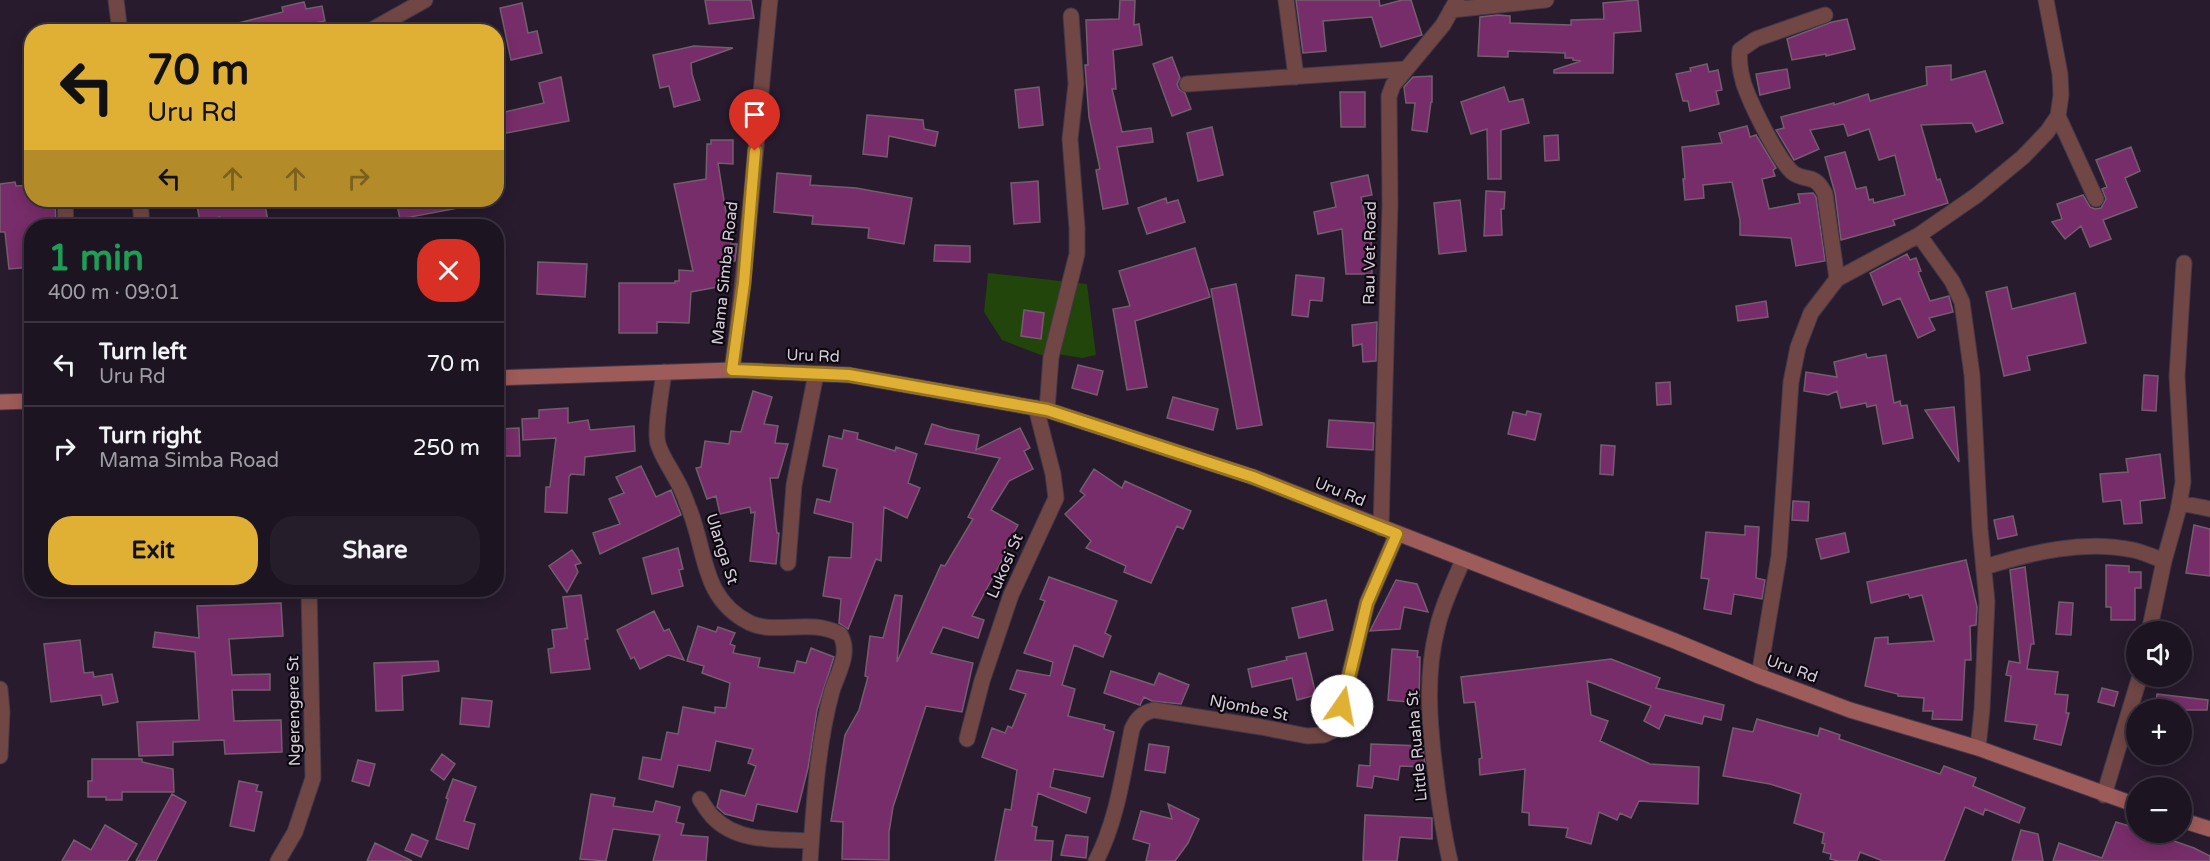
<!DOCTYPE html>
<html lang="en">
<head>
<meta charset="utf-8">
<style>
  :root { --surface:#1d1422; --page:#251d2a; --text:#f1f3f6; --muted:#a09ea5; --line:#3b3340; --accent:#e0b034 }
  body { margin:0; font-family:"Varela Round",sans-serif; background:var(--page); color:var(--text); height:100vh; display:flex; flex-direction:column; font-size:22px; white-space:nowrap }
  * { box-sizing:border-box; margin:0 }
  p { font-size:20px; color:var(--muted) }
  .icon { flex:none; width:33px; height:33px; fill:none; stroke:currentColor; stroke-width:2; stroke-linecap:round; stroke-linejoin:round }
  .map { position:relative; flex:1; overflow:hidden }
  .details { position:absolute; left:24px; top:219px; width:480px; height:378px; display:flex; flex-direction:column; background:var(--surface); border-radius:24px; box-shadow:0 3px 15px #0003,0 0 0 2px var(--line) }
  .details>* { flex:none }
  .banner { position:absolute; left:24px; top:24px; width:480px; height:183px; border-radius:24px; box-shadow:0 3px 15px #0003,0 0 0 2px var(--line); background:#e0b034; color:#111; overflow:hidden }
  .tools { position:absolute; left:2126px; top:621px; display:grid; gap:12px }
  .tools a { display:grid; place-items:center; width:66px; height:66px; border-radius:50%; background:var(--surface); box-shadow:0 3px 15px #0003,0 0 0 2px var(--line); font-size:30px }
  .pin { position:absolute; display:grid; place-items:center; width:51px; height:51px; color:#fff; margin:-62px -26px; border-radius:50% 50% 50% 0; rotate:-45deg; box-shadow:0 0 6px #0007 }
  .pin .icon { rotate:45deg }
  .me { position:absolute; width:66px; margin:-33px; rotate:12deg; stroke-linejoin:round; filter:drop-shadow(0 0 4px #0008) }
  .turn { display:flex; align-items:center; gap:21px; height:126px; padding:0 24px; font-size:27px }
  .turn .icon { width:78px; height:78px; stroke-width:2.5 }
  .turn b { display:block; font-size:42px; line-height:51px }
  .lanes { display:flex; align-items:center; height:57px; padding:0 24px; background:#0003; justify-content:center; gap:30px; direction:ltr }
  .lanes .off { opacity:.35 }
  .round { display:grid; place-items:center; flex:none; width:63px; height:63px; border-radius:24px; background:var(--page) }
  .headline { display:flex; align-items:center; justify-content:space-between; height:102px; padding:0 24px }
  h1 { font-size:36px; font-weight:700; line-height:45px; color:#1e9e55 }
  .cta { display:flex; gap:12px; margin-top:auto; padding:12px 24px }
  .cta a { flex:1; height:69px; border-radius:24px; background:var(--accent); color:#111; font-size:24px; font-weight:700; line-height:69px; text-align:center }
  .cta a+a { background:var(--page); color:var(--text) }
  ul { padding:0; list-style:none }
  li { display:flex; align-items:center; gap:18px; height:84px; padding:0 24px; border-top:2px solid var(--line) }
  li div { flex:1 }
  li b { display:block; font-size:22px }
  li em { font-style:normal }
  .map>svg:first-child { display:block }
  .green { fill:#21450b }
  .building { fill:#772d69; stroke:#745d6e; stroke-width:1.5 }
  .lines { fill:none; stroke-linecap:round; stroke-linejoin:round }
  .street-casing { stroke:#433849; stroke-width:17 }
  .secondary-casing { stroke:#433849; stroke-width:17 }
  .street { stroke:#704745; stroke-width:15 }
  .secondary { stroke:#9d5b59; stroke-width:15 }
  .route-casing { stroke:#927222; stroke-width:15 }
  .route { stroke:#e0b034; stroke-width:10 }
  .labels { text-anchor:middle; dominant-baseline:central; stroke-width:4.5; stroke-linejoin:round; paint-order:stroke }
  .street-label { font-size:16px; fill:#d6ceda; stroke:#0d0810 }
</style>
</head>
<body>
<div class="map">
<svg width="2210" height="861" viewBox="0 0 2210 861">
  <rect width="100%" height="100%" fill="#271b2d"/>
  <!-- green -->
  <path class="green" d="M988 273 1087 284 1096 355 1082 358 1051 353 1041 355 1002 340 984 312Z"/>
  <!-- building -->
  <path class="building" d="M705 0H751L754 18 709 24Z
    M1120 0H1135L1134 25 1139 24 1142 45 1113 50 1116 89H1112L1122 132 1151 128 1153 142 1117 147 1128 204 1103 209 1096 170 1100 169 1089 117 1085 65H1088L1086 20 1119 19Z
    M1296 0H1379L1380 6 1402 0H1411L1422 35 1381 47 1372 17 1323 21 1326 51 1303 53Z
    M1638 0 1641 31 1614 33 1613 73H1554V70L1581 61 1573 60V58H1565V53L1508 51V57L1478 56 1480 17 1498 15 1510 16V23L1571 25V20L1604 19 1603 3Z
    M304 2 306 9 322 6 325 21 310 24 312 32H227L226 26 283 12 282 7Z
    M522 3 528 33 537 31 542 53 511 60 500 8Z
    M1847 19 1855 49 1826 56V54L1792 60 1787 39 1832 22Z
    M694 46 733 48 691 63 692 74 700 100 674 107 669 86 660 88 653 55Z
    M1172 57 1180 78 1177 84 1179 89 1185 93 1191 109 1172 116 1153 64Z
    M1707 64 1709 72 1718 70 1722 90 1716 91 1719 104 1690 111 1688 101H1683L1676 74 1691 71 1690 68Z
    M1951 65V80L1985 71 2003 123 1976 132 1972 123 1921 125 1937 180 1940 179 1948 203 1893 220 1895 225 1841 240 1835 193 1825 157 1845 152 1856 189 1866 187 1869 200 1873 199 1874 203 1905 195 1895 155 1879 160 1869 129 1848 136 1844 124 1810 130 1819 149 1794 160 1776 130 1784 128 1781 117 1834 103V105L1868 94 1870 101 1927 85 1926 67Z
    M1787 69 1790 88 1760 95 1756 74Z
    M1432 76V102H1431L1427 132 1412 130 1415 103H1406L1404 87 1413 77Z
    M561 77 569 121 496 135V114L544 103 539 83Z
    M1039 87 1043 125 1019 128 1015 90Z
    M1504 87 1509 102 1523 99 1529 123 1501 130V179H1488L1487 129 1471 134 1461 102Z
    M1340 92H1365V127H1341Z
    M867 115 923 120 924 129 938 132 935 146 889 136 887 157 863 154Z
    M1747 126 1750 137 1756 135 1776 168 1773 170 1775 176 1762 179 1769 209 1800 203 1798 194 1813 193 1816 197 1825 261 1796 266 1791 238 1740 235V220L1732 182 1703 185 1704 198 1685 200 1683 179H1685L1682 147 1722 143 1719 133Z
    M1212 127 1223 175 1198 181 1187 133Z
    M1558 135 1559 160 1545 161 1544 136Z
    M711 140H733V164L718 163 731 244H737L735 261H726L729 285 691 292 689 323 657 322V333H619V283H675V281H679V270L693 271 674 184 706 179 707 144H711Z
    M2131 147 2140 171 2125 178 2137 207 2103 220 2111 239 2090 247 2081 226 2065 239 2052 222 2062 219 2057 204 2083 195 2090 207 2095 209 2101 208 2106 199 2102 189 2107 187 2096 160Z
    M777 173 811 176 810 185 856 188 912 198 904 244 868 238 869 228 812 224 813 216 774 212Z
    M1368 175 1372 195 1361 197 1367 226H1371L1372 274H1346L1342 229 1318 234 1314 212 1336 207 1331 183Z
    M1038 181 1040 222 1014 224 1011 183Z
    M15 182 16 186 32 185V200H55L56 226H32V267L9 269 5 232H0V184Z
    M1486 191 1505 192 1504 209H1501L1502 235 1484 236Z
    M1166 198 1167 203 1178 200 1185 222 1147 234 1138 208Z
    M196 200H264L269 226H222L220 217 200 222Z
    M396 200H463L464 207 400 219Z
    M1460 200 1466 251 1439 254 1434 203Z
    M935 245 970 246V262L934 261Z
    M1195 248 1210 297 1135 321 1147 387 1127 390 1113 309 1130 306 1119 271Z
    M1907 254 1910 260 1916 258 1921 271 1918 272 1930 301 1949 296 1953 312 1929 318 1935 330 1918 338 1900 298 1883 305 1870 273Z
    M538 262 587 264 585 297 537 294Z
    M1296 275 1324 278 1322 301 1310 300 1308 317 1292 315Z
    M1236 284 1262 425 1237 429 1211 289Z
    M2007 287 2012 309 2075 293 2086 343 2027 356 2030 370 2004 376 1986 292Z
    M1766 301 1768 317 1738 321 1736 306Z
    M1024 310 1044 313 1041 339 1021 336Z
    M1377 322 1376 361 1363 362 1362 344 1353 346 1352 325Z
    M1866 354 1867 358 1886 355 1894 403 1900 401 1901 406 1907 405 1913 438 1883 444 1876 405 1867 407 1866 403 1841 408 1837 391 1828 395 1804 391 1806 372 1837 377 1834 362Z
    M1078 365 1103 371 1097 395 1072 388Z
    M2144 375 2158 376 2156 411 2142 410Z
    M1670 382 1671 404 1657 405 1656 383Z
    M753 391 772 397 764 424 778 426 775 443 788 444 778 478H770L777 533H779L776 564 750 561 755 512 751 513 750 507 720 514 716 496 707 499 696 468 701 467 705 441 729 444 731 431 741 432Z
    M1173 397 1218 409 1213 430 1167 418Z
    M1954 407 1959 462 1925 410Z
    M568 408V423L588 420 590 430 634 426 635 451 585 457 584 475 571 474 569 477 567 513 545 512 546 487H550L556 438 523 440 522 419 539 418V410Z
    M1527 411 1541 414 1535 440 1508 434 1513 412 1526 415Z
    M1329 420 1374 423 1373 450 1327 447Z
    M932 424 948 429 979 435 976 450 1020 428 1030 448 1024 451 1033 469 1009 481 991 510 1018 525 1004 550 1007 551 972 616 984 620 978 638 943 627 931 653 973 663 962 712 926 706 893 807 889 832V860L842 859 843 822 831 821 845 735 859 710 868 677 865 676 870 636 883 638 895 595 902 596 897 662 941 565 945 566 973 519 968 517 1000 458 925 444Z
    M519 428 520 456H496V429Z
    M844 430 858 433 857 439 895 451 896 447 917 454 908 483 920 488 907 518 884 507 881 561 876 559 848 629 839 623 841 599 823 596 829 557 851 558 853 523 814 513 817 499 830 502 837 469 823 466 829 436 842 439Z
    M1601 445 1615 446 1613 475 1600 474Z
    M2160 454 2165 498 2140 501 2142 523 2124 524 2121 500 2103 502 2100 474 2128 472 2126 459Z
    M641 466 656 497 671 490 681 515 600 554 593 533 620 524 609 499 624 493 616 477Z
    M1094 469 1122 488 1125 481 1191 511 1183 529 1177 526 1151 583 1124 572 1126 566 1086 548 1091 541 1065 514 1085 495 1080 491Z
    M1793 501 1809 502 1808 521 1792 520Z
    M2013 516 2017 535 1998 539 1994 520Z
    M2194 525 2210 529V576L2186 573Z
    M1745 526 1759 527 1756 578 1765 580 1762 599 1734 594 1731 614 1704 609 1709 579 1701 578 1706 532 1745 535Z
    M1845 533 1849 552 1821 559 1816 539Z
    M678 548 683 569 679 570 683 586 652 594 643 558Z
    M572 550 581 563 575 565 578 572 567 592 549 566Z
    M1966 560 1977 607 1976 625 1970 626 1971 660H1965L1962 720 1932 719 1933 711H1923L1924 698 1898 696V694L1865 686 1875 638 1888 637V644L1934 641 1922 595 1910 598 1908 594 1871 603 1867 582Z
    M2106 565 2129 566V572H2141V588H2135V620H2111V607H2106Z
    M2025 567 2034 644H2031L2027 669 2058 672 2055 694 2068 695 2066 713H2069L2061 745 2034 739 2037 725 2005 721 2011 676 2006 675 2009 661 2020 663 2010 570Z
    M1049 577 1117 601 1105 633 1111 636 1103 657 1074 645 1062 685 1075 689 1068 716 1105 725 1104 729 1114 732 1103 777 1054 769 1050 787 1090 798 1086 813 1038 793 1032 826 1037 827 1035 840 1053 841 1051 861H995L1005 809 1011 810 1017 770 982 757 992 728 1005 733 1008 726 1012 728 1026 694 1010 689 1017 670 1050 676 1053 662 1024 653 1045 601 1040 599Z
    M1396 580 1417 584 1428 612 1404 607 1400 629 1370 631Z
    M581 595 588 639H585L590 669 551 673 548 649 554 648 552 630 567 628 563 597Z
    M1326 600 1333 630 1299 638 1292 608Z
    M2059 602 2073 603 2071 635 2056 634Z
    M281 603 283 636 229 639 232 675 270 674V690H232L234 721 281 720 282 752 225 754 224 740 173 742V755L139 756 137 722 199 720 195 652 153 647 155 632 199 638 197 606Z
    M654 611 664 631 669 629 684 660 668 655 640 669 634 657 631 659 617 630Z
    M698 626 716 632 718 627 735 633 730 644 735 646 733 653 760 658 758 667 794 673 797 661 806 663 811 648 834 657 817 710 808 768 797 812 757 804 753 821 725 814 717 807 721 790 745 796 756 766 748 763 753 749 716 741 710 771 678 765 673 787 639 779 643 757 661 760 667 732 678 734 683 707 715 713V707L726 708 730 683 702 673 704 666 687 661Z
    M80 640 84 673 93 672 94 677 112 674 118 702 103 705 101 695 51 702 44 644Z
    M1392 649 1418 651 1417 657H1420L1419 703 1388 700Z
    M1306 653 1316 695 1297 700 1292 678 1252 687 1248 669 1287 660 1286 657Z
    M1611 659 1660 678 1656 688 1724 705 1721 720 1704 716 1702 724 1665 715 1659 729 1644 721 1651 706 1587 681 1591 715 1608 721 1600 741 1650 764 1699 767 1698 804 1639 801 1631 818 1620 813 1617 820 1599 812 1591 844 1566 837 1568 828 1529 825V813L1522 812 1525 769 1480 775 1479 759 1482 758 1475 702 1464 703 1461 677Z
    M438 661 439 671 402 676 403 710 376 711 374 663Z
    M1111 671 1154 685 1159 673 1189 685 1181 704 1152 701 1144 697 1140 705 1104 693Z
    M2102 688 2118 692 2114 706 2098 702Z
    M2157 694 2208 700 2207 710H2155Z
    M462 698 492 701 489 727 460 724Z
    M1757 719 1818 736 1820 728 1840 735 1839 739 1940 774 1944 766 1976 778 1973 786 2025 808 2019 823 1985 809 1983 815 1965 807 1944 861H1883L1860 852 1857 861H1838L1830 859 1831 854 1823 852 1825 844 1822 843 1824 833 1794 823 1801 794 1770 784 1723 776 1733 728 1753 732Z
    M1149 744 1169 747 1165 773 1145 770Z
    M1371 744 1423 746 1425 767 1400 766 1398 780 1374 776 1372 788 1357 786 1359 765 1370 766Z
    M442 754 455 764 444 780 431 770Z
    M92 759H142V762L173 769 174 792H122V800H106V797H88V781H92Z
    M358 760 375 764 369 786 352 781Z
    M453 779 476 787 464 821 475 824 468 849 436 839 448 799 446 798Z
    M239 781 258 785 256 791 262 792 254 831 230 826Z
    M172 794 186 802 156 861H136Z
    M591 794 615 798 613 806 653 812 656 801 680 807 676 822 684 824 681 835 708 837 706 861H653L660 835 613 829 606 861 580 859Z
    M1168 804 1199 819 1188 843 1175 861H1146L1150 844 1133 839 1141 811 1172 819Z
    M1365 815 1432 818V839L1400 837 1397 861H1363Z
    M2116 822 2136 828V832H2148L2194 848 2210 856V861H2053L2059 843 2102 858Z
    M105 825 137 844 127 861H62L74 840 91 850Z
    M2021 830 2038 834 2043 861H2012Z
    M412 834 428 841 421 857 405 850Z
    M1066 835 1088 837 1086 858 1061 855Z
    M375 843 412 861H367Z"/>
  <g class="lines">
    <!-- street casing -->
    <g class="street-casing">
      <path id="street" d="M116 0 120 32
        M1286 0 1296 77
        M1451 10 1546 0
        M1825 15 1756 39 1740 50C1738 64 1742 82 1748 95 1756 114 1778 159 1792 172 1805 183 1814 171 1825 194L1837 279
        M368 32 425 0
        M1187 84 1406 69
        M2058 116 2096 199
        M65 200 66 226
        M140 200 142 226
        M1919 235 1952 281 1962 302 1972 375 1980 529 1987 602 1982 709 1978 748
        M732 370C749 247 757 123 770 0
        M664 372C662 388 654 430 658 444 662 457 671 469 677 481 682 489 685 498 688 506 707 550 700 598 750 623 776 635 809 618 840 634 851 653 838 672 832 691 817 745 814 806 810 861
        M1047 410 1051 357 1077 254V228L1070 139 1076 84 1071 16
        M2180 503 2210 509
        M1381 528 1390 204 1389 96 1393 85 1443 25 1457 0
        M788 563 794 485 816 374
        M1985 567C2033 552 2083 540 2133 550 2143 552 2154 557 2164 561
        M2149 632 2164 561 2178 511 2183 482 2177 376 2184 263
        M1759 676 1779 556 1791 382 1798 347 1811 313 1837 279 1919 235 1977 195 2023 157 2047 132 2058 116 2061 95 2060 74 2046 0
        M0 689 2 712 0 756
        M967 739 982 681 1011 595 1056 498 1053 474 1036 408
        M2104 795 2140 676
        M700 799C704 805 708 813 714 818 738 843 779 839 811 841
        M278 861 295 832 313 778 309 590
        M1096 861C1117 821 1123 773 1132 729 1137 718 1142 713 1154 710L1261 727 1307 736 1324 735 1336 729 1367 603 1397 534
        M1450 861C1442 828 1438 795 1434 761 1429 716 1426 673 1437 629 1442 605 1454 582 1463 560"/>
    </g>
    <!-- secondary casing -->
    <g class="secondary-casing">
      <path id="secondary" d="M496 378 732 370 849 375 1047 410 1253 477 1675 641 1759 676 1850 710 1978 748 2136 805
        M0 402 32 401
        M2181 820 2210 829"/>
    </g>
    <!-- street -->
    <use href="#street" class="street"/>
    <!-- secondary -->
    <use href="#secondary" class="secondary"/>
  </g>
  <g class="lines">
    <!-- route casing -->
    <g class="route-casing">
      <path id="route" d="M755 151 744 283 732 370 849 375 1047 410 1253 477 1397 534 1367 603 1342 706"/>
    </g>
    <!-- route -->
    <use href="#route" class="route"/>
  </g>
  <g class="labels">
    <!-- street labels -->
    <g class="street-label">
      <text transform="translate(1370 253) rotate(-89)">Rau Vet Road</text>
      <text transform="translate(725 273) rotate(-84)">Mama Simba Road</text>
      <text transform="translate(813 356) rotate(2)">Uru Rd</text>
      <text transform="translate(1340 492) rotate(22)">Uru Rd</text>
      <text transform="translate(722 549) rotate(72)">Ulanga St</text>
      <text transform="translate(1005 566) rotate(-67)">Lukosi St</text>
      <text transform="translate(1792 669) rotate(20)">Uru Rd</text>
      <text transform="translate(1249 708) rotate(11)">Njombe St</text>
      <text transform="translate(294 711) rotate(-91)">Ngerengere St</text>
      <text transform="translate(1417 746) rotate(-95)">Little Ruaha St</text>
    </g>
  </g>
</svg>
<div class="tools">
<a><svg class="icon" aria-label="sound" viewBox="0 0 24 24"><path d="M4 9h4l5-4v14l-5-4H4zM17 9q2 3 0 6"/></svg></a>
<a>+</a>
<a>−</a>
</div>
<div class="pin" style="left:755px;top:151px;background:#d93025"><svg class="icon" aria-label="arrive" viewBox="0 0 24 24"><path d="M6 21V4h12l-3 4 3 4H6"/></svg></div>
<svg class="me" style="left:1342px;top:706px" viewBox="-20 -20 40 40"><circle r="19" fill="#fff"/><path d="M0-13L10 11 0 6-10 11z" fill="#e0b034"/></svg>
<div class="banner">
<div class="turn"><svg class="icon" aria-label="left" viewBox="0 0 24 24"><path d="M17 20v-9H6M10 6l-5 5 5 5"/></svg><div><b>70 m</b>Uru Rd</div></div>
<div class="lanes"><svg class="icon" aria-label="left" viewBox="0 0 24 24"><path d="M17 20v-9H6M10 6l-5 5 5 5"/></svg><svg class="icon off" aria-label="ahead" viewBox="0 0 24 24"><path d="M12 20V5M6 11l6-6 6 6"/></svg><svg class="icon off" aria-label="ahead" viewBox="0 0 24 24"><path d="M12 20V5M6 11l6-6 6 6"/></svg><svg class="icon off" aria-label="right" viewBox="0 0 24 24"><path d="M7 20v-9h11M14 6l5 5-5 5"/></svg></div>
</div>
<section class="details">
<div class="headline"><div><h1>1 min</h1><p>400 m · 09:01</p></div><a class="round" style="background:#d93025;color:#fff"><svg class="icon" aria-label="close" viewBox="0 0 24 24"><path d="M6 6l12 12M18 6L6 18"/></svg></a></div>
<ul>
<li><svg class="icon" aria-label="left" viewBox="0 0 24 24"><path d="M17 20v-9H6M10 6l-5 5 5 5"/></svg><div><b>Turn left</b><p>Uru Rd</p></div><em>70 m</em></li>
<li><svg class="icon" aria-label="right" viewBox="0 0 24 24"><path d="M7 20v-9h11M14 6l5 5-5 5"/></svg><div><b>Turn right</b><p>Mama Simba Road</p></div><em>250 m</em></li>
</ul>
<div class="cta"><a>Exit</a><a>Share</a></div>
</section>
</div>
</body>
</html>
